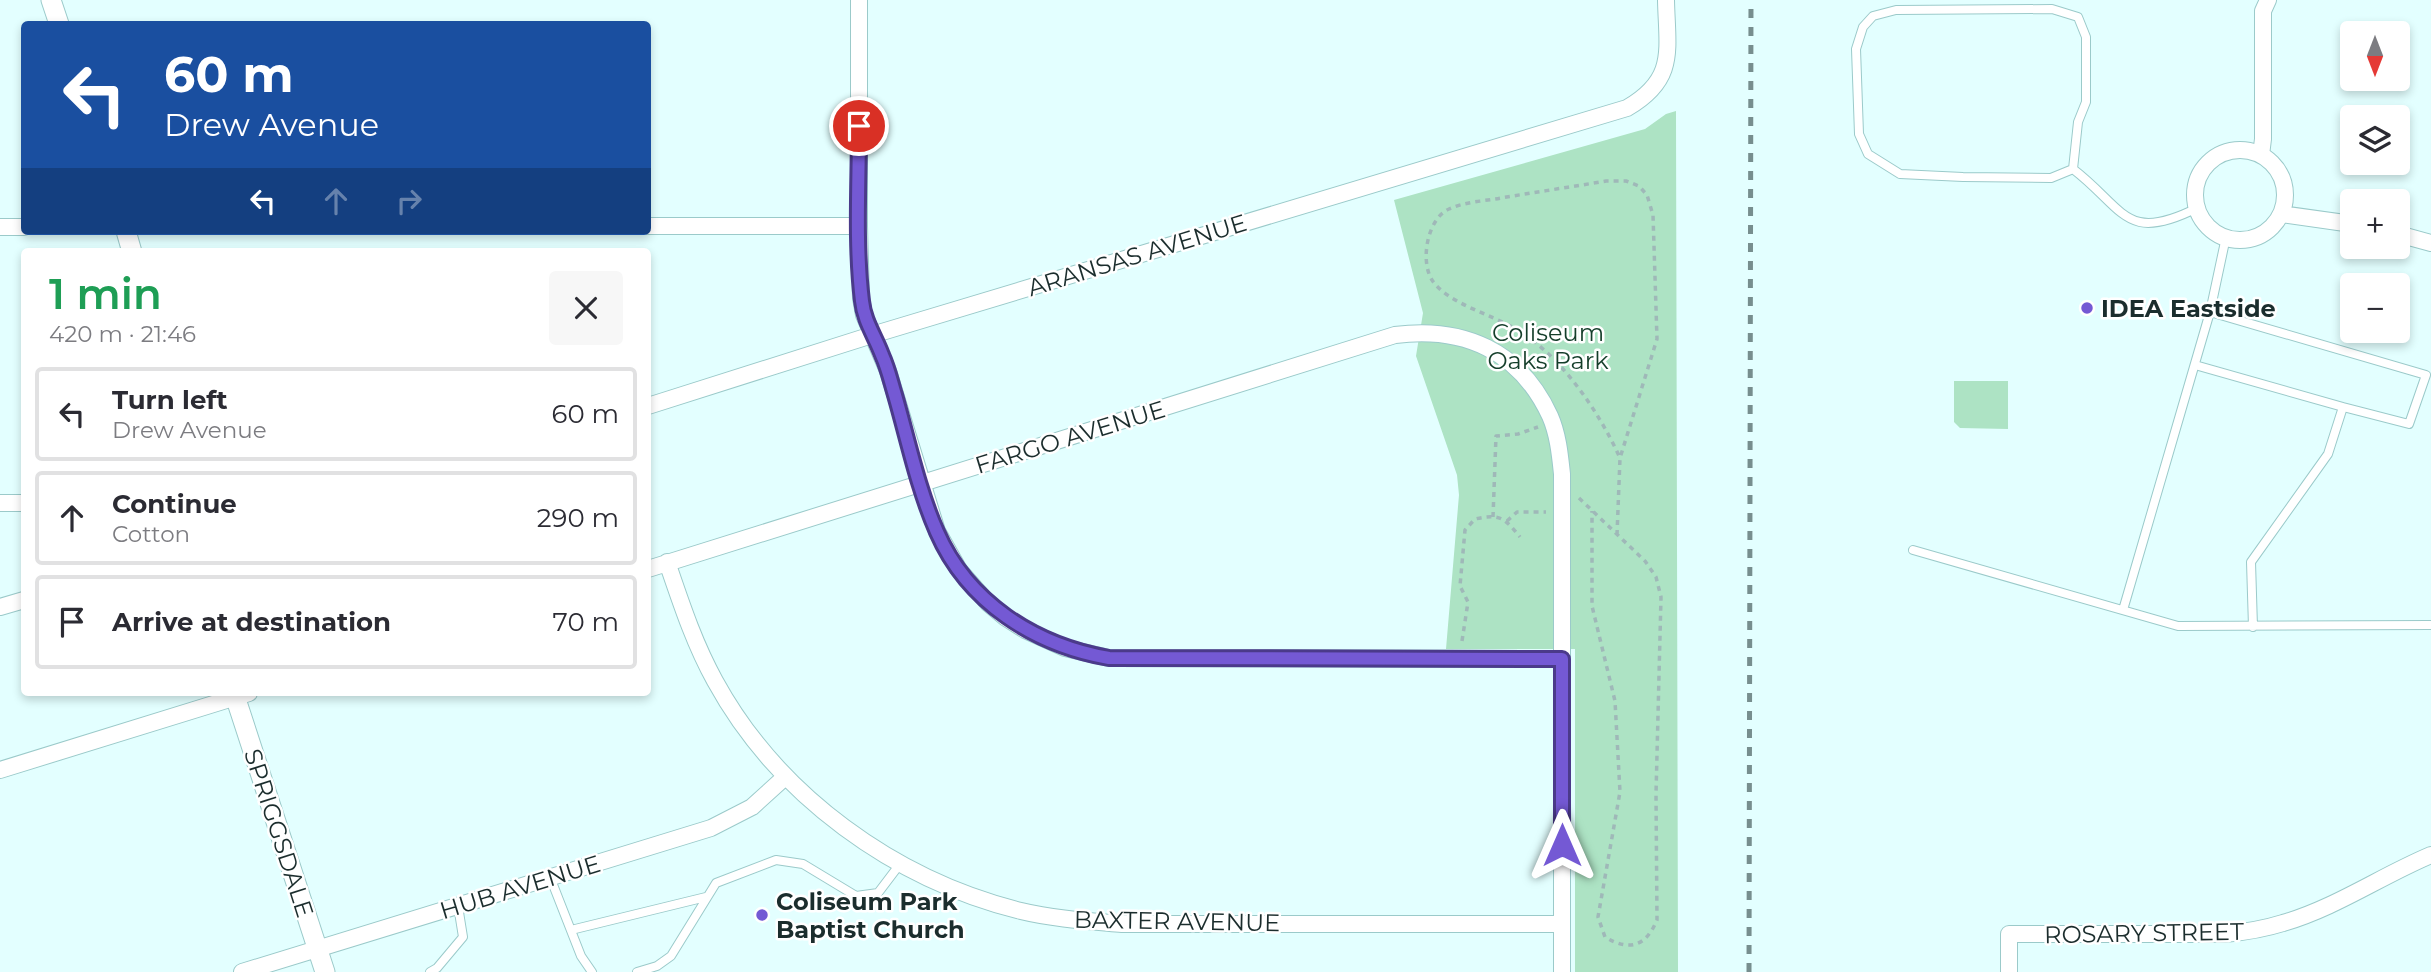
<!DOCTYPE html>
<html lang="en">
<head>
<meta charset="utf-8">
<style>
  :root { --surface:#fff; --page:#f7f7f7; --text:#2b2b33; --muted:#7c7c81; --line:#e1e1e2 }
  body { margin:0; font-family:Montserrat,sans-serif; background:var(--page); color:var(--text); height:100vh; display:flex; flex-direction:column; font-size:26px; white-space:nowrap }
  * { box-sizing:border-box; margin:0 }
  p { font-size:23px; color:var(--muted) }
  .icon { flex:none; width:38px; height:38px; fill:none; stroke:currentColor; stroke-width:2; stroke-linecap:round; stroke-linejoin:round }
  .map { position:relative; flex:1; overflow:hidden }
  .side { position:absolute; left:21px; top:248px; width:630px; height:448px; display:flex; flex-direction:column; background:var(--surface); border-radius:7px; box-shadow:0 4px 10px #0003 }
  .side>* { flex:none }
  .hud { position:absolute; left:21px; top:21px; width:630px; height:214px; border-radius:7px; box-shadow:0 4px 10px #0003; background:#1a4fa0; color:#fff; overflow:hidden }
  .needle { width:46px; rotate:180deg }
  .tools { position:absolute; left:2340px; top:21px; display:grid; gap:14px }
  .tools a { display:grid; place-items:center; width:70px; height:70px; border-radius:7px; background:var(--surface); box-shadow:0 4px 10px #0003; font-size:35px }
  .pin { position:absolute; display:grid; place-items:center; width:60px; height:60px; color:#fff; margin:-30px; border:4px solid #fff; border-radius:50%; box-shadow:0 2px 7px #0007 }
  .me { position:absolute; width:77px; margin:-38px; rotate:0deg; stroke-linejoin:round; filter:drop-shadow(0 0 5px #0008) }
  .turn { display:flex; align-items:center; gap:24px; height:147px; padding:0 28px; font-size:32px }
  .turn .icon { width:91px; height:91px; stroke-width:2.5 }
  .turn b { display:block; font-size:49px; line-height:60px }
  .lanes { display:flex; align-items:center; height:66px; padding:0 28px; background:#0003; justify-content:center; gap:35px; direction:ltr }
  .lanes .off { opacity:.35 }
  .round { display:grid; place-items:center; flex:none; width:74px; height:74px; border-radius:7px; background:var(--page) }
  .headline { display:flex; align-items:center; justify-content:space-between; height:119px; padding:0 28px }
  h1 { font-size:42px; font-weight:600; line-height:52px; color:#1e9e55 }
  ul { padding:0; list-style:none }
  li { display:flex; align-items:center; gap:21px; height:94px; margin:0 14px 10px; padding:0 14px; border:4px solid var(--line); border-radius:7px }
  li div { flex:1 }
  li b { display:block; font-size:26px }
  li em { font-style:normal }
  .map>svg:first-child { display:block }
  .green { fill:#ade3c4 }
  .lines { fill:none; stroke-linecap:round; stroke-linejoin:round }
  .service-casing { stroke:#9bcaca; stroke-width:10 }
  .minor-casing { stroke:#9bcaca; stroke-width:18 }
  .tertiary-casing { stroke:#9bcaca; stroke-width:21 }
  .path { stroke:#9fb8b8; stroke-width:3.5; stroke-dasharray:5 5; stroke-linecap:butt }
  .service { stroke:#fff; stroke-width:8 }
  .minor { stroke:#fff; stroke-width:16 }
  .tertiary { stroke:#fff; stroke-width:19 }
  .rail { stroke:#778e8e; stroke-width:5; stroke-dasharray:9 9; stroke-linecap:butt }
  .route-casing { stroke:#4b3a8a; stroke-width:18 }
  .route { stroke:#7459d4; stroke-width:12 }
  .poi-dot { fill:#7459d4; stroke:#fff; stroke-width:2.5 }
  .labels { text-anchor:middle; dominant-baseline:central; stroke-width:5; stroke-linejoin:round; paint-order:stroke }
  .street-label { font-size:24px; fill:#1b2d2d; stroke:#fff }
  .poi-label { font-size:24px; font-weight:bold; fill:#1b2d2d; stroke:#fff; text-anchor:start }
  .park-label { font-size:24px; fill:#143e2a; stroke:#fff }
</style>
</head>
<body>
<div class="map">
<svg width="2431" height="972" viewBox="0 0 2431 972">
  <rect width="100%" height="100%" fill="#e3ffff"/>
  <!-- green -->
  <path class="green" d="M1676 111 1678 972H1575V649H1446L1459 495 1457 475 1416 356 1423 313 1394 200 1645 129 1666 114Z
    M1954 381H2008V429L1960 428 1954 422Z"/>
  <g class="lines">
    <!-- service casing -->
    <g class="service-casing">
      <path id="service" d="M2073 169 2051 178 1963 177 1900 174 1868 154 1859 134 1856 49 1863 27 1873 16 1896 10 2052 9 2078 17 2086 37V102L2078 122 2073 169C2125 209 2125 244 2197 208
        M2210 312 2226 237
        M2195 365 2343 407
        M1913 550 2178 626 2431 625
        M2123 610 2210 312 2426 375 2409 424 2343 407 2328 454 2251 562 2253 627
        M550 877 581 956 592 972
        M571 930 706 897
        M430 972 437 968 463 937 458 906
        M637 972 657 966 671 956 716 883 776 860 803 864 856 896 878 893 900 864"/>
    </g>
    <!-- minor casing -->
    <g class="minor-casing">
      <path id="minor" d="M859 0V226L861 298 864 315 888 371 937 531 959 570 988 603 1006 618 1025 630 1065 648 1109 658 1562 659
        M2195 195a45 45 0 1 1 90 0a45 45 0 1 1-90 0Z
        M2261 155 2263 139V11L2268 0
        M2281 214 2352 224
        M648 226H859
        M0 227H24
        M2398 234 2431 243
        M648 406 872 335 1627 108C1677 79 1667 50 1666 0
        M0 503H24
        M667 562C681 603 694 643 715 681 778 796 895 880 1021 911 1054 919 1088 921 1122 924H1562
        M648 569 1395 335C1464 326 1520 351 1550 416 1558 434 1560 455 1562 474V972
        M0 607 24 600
        M0 770 249 693
        M242 972 711 828 752 807 785 777
        M2009 972V934H2225C2245 932 2264 929 2283 923 2335 908 2381 876 2431 855"/>
    </g>
    <!-- tertiary casing -->
    <g class="tertiary-casing">
      <path id="tertiary" d="M51 0 59 24
        M126 231 132 252
        M234 693 325 972"/>
    </g>
    <!-- path -->
    <path class="path" d="M1579 498 1645 561 1656 577 1661 597 1656 794 1657 920C1646 946 1630 952 1605 937L1598 917 1620 792 1615 701 1592 606V511
      M1493 517 1496 436 1518 434 1538 427
      M1507 521 1517 512H1546
      M1617 535 1620 458 1657 339 1653 215 1647 195 1639 186 1626 181H1606C1571 187 1536 192 1501 198 1484 201 1464 202 1449 209 1427 219 1420 261 1432 280 1447 303 1490 314 1514 328 1559 353 1599 411 1620 458
      M1462 641 1468 602 1460 586 1465 530 1475 519C1501 513 1505 519 1520 537"/>
    <!-- service -->
    <use href="#service" class="service"/>
    <!-- minor -->
    <use href="#minor" class="minor"/>
    <!-- tertiary -->
    <use href="#tertiary" class="tertiary"/>
    <!-- rail -->
    <path class="rail" d="M1749 972 1751 0"/>
  </g>
  <g class="lines">
    <!-- route casing -->
    <g class="route-casing">
      <path id="route" d="M859 126C859 183 855 243 862 301 864 321 875 336 882 355 888 368 891 382 895 395 908 440 918 489 937 532 968 603 1035 645 1109 658L1562 659V845"/>
    </g>
    <!-- route -->
    <use href="#route" class="route"/>
  </g>
  <!-- markers -->
  <g class="poi-dot">
    <circle cx="2087" cy="308" r="7"/>
    <circle cx="762" cy="915" r="7"/>
  </g>
  <g class="labels">
    <!-- street labels -->
    <g class="street-label">
      <text transform="translate(1137 255) rotate(-17)">ARANSAS AVENUE</text>
      <text transform="translate(1070 437) rotate(-17)">FARGO AVENUE</text>
      <text transform="translate(279 833) rotate(72)">SPRIGGSDALE</text>
      <text transform="translate(520 887) rotate(-17)">HUB AVENUE</text>
      <text transform="translate(1177 921) rotate(1)">BAXTER AVENUE</text>
      <text transform="translate(2144 933) rotate(-1)">ROSARY STREET</text>
    </g>
    <!-- poi labels -->
    <g class="poi-label">
      <text x="2101" y="308">IDEA Eastside</text>
      <text x="776" y="901">Coliseum Park<tspan x="776" dy="28">Baptist Church</tspan></text>
    </g>
    <!-- park labels -->
    <g class="park-label">
      <text x="1548" y="332">Coliseum<tspan x="1548" dy="28">Oaks Park</tspan></text>
    </g>
  </g>
</svg>
<div class="tools">
<a><svg class="needle" viewBox="-14 -14 28 28"><path d="M0-13l5 13h-10z" fill="#e53935"/><path d="M0 13l5-13h-10z" fill="#7c7c81"/></svg></a>
<a><svg class="icon" aria-label="layers" viewBox="0 0 24 24"><path d="M12 4l9 5-9 5-9-5zM3 14l9 5 9-5"/></svg></a>
<a>+</a>
<a>−</a>
</div>
<div class="pin" style="left:859px;top:126px;background:#d93025"><svg class="icon" aria-label="arrive" viewBox="0 0 24 24"><path d="M6 21V4h12l-3 4 3 4H6"/></svg></div>
<svg class="me" style="left:1562px;top:845px" viewBox="-20 -20 40 40"><path d="M0-17L14 15 0 8-14 15z" fill="#7459d4" stroke="#fff" stroke-width="4"/></svg>
<div class="hud">
<div class="turn"><svg class="icon" aria-label="left" viewBox="0 0 24 24"><path d="M17 20v-9H6M10 6l-5 5 5 5"/></svg><div><b>60 m</b>Drew Avenue</div></div>
<div class="lanes"><svg class="icon" aria-label="left" viewBox="0 0 24 24"><path d="M17 20v-9H6M10 6l-5 5 5 5"/></svg><svg class="icon off" aria-label="ahead" viewBox="0 0 24 24"><path d="M12 20V5M6 11l6-6 6 6"/></svg><svg class="icon off" aria-label="right" viewBox="0 0 24 24"><path d="M7 20v-9h11M14 6l5 5-5 5"/></svg></div>
</div>
<section class="side">
<div class="headline"><div><h1>1 min</h1><p>420 m · 21:46</p></div><a class="round"><svg class="icon" aria-label="close" viewBox="0 0 24 24"><path d="M6 6l12 12M18 6L6 18"/></svg></a></div>
<ul>
<li><svg class="icon" aria-label="left" viewBox="0 0 24 24"><path d="M17 20v-9H6M10 6l-5 5 5 5"/></svg><div><b>Turn left</b><p>Drew Avenue</p></div><em>60 m</em></li>
<li><svg class="icon" aria-label="ahead" viewBox="0 0 24 24"><path d="M12 20V5M6 11l6-6 6 6"/></svg><div><b>Continue</b><p>Cotton</p></div><em>290 m</em></li>
<li><svg class="icon" aria-label="arrive" viewBox="0 0 24 24"><path d="M6 21V4h12l-3 4 3 4H6"/></svg><div><b>Arrive at destination</b></div><em>70 m</em></li>
</ul>
</section>
</div>
</body>
</html>
